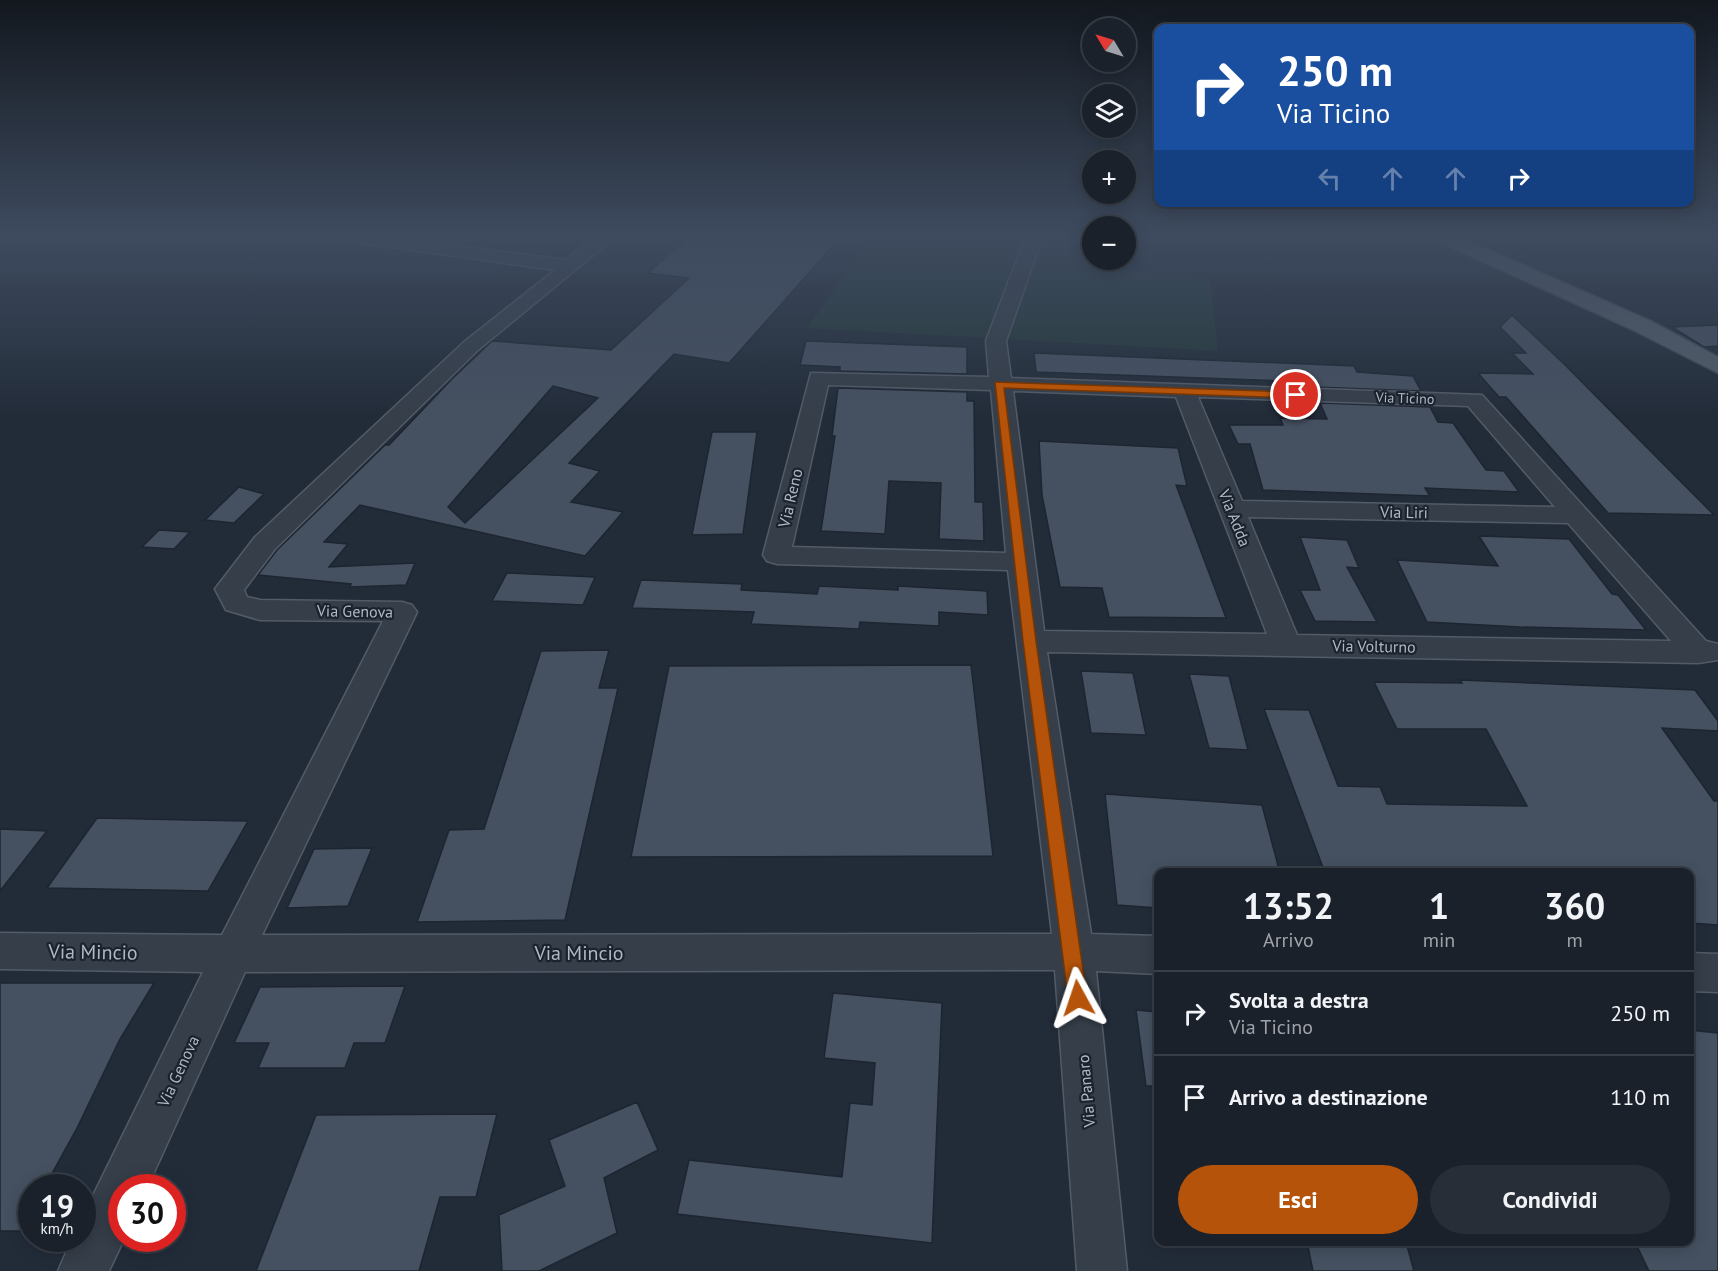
<!DOCTYPE html>
<html lang="it">
<head>
<meta charset="utf-8">
<style>
  :root { --surface:#1a212b; --page:#272e37; --text:#f1f3f6; --muted:#9fa3a9; --line:#383e47; --accent:#b45309 }
  body { margin:0; font-family:"PT Sans",sans-serif; background:var(--page); color:var(--text); height:100vh; display:flex; flex-direction:column; font-size:22px; white-space:nowrap }
  * { box-sizing:border-box; margin:0 }
  p { font-size:20px; color:var(--muted) }
  .icon { flex:none; width:33px; height:33px; fill:none; stroke:currentColor; stroke-width:2; stroke-linecap:round; stroke-linejoin:round }
  .map { position:relative; flex:1; overflow:hidden }
  .sheet { position:absolute; left:1154px; top:868px; width:540px; height:378px; display:flex; flex-direction:column; background:var(--surface); border-radius:12px; box-shadow:0 3px 15px #0003,0 0 0 2px var(--line) }
  .sheet>* { flex:none }
  .guide { position:absolute; left:1154px; top:24px; width:540px; height:183px; border-radius:12px; box-shadow:0 3px 15px #0003,0 0 0 2px var(--line); background:#1a4fa0; color:#fff; overflow:hidden }
  .needle { width:39px; rotate:308deg }
  .controls { position:absolute; left:1082px; top:18px; display:grid; gap:12px }
  .controls a { display:grid; place-items:center; width:54px; height:54px; border-radius:50%; background:var(--surface); box-shadow:0 3px 15px #0003,0 0 0 2px var(--line); font-size:30px }
  .speed { position:absolute; left:18px; top:1174px; display:flex; gap:12px; font-size:30px; font-weight:700; text-align:center }
  .speed>* { display:grid; place-content:center; width:78px; height:78px; border-radius:50%; background:var(--surface); box-shadow:0 3px 15px #0003,0 0 0 2px var(--line); line-height:1 }
  .speed small { font-size:15px; font-weight:400 }
  .speed .limit { border:9px solid #d22; background:#fff; color:#111 }
  .pin { position:absolute; display:grid; place-items:center; width:51px; height:51px; color:#fff; margin:-26px; border:3px solid #fff; border-radius:50%; box-shadow:0 2px 6px #0007 }
  .me { position:absolute; width:66px; margin:-33px; rotate:355deg; stroke-linejoin:round; filter:drop-shadow(0 0 4px #0008) }
  .turn { display:flex; align-items:center; gap:21px; height:126px; padding:0 24px; font-size:27px }
  .turn .icon { width:78px; height:78px; stroke-width:2.5 }
  .turn b { display:block; font-size:42px; line-height:51px }
  .lanes { display:flex; align-items:center; height:57px; padding:0 24px; background:#0003; justify-content:center; gap:30px; direction:ltr }
  .lanes .off { opacity:.35 }
  .eta { display:flex; justify-content:space-evenly; align-items:center; height:102px; text-align:center }
  .eta b { font-size:36px; font-weight:600; line-height:42px }
  .primary-button { display:flex; gap:12px; margin-top:auto; padding:12px 24px }
  .primary-button a { flex:1; height:69px; border-radius:36px; background:var(--accent); color:#fff; font-size:24px; font-weight:600; line-height:69px; text-align:center }
  .primary-button a+a { background:var(--page); color:var(--text) }
  ul { padding:0; list-style:none }
  li { display:flex; align-items:center; gap:18px; height:84px; padding:0 24px; border-top:2px solid var(--line) }
  li div { flex:1 }
  li b { display:block; font-size:22px }
  li em { font-style:normal }
  .map>svg:first-child { display:block }
  .green { fill:#24383a }
  .building { fill:#455161; stroke:#1d2530; stroke-width:1.5; fill-rule:evenodd }
  .lines { fill:none; stroke-linecap:round; stroke-linejoin:round }
  .minor-casing { stroke:#535b67; stroke-width:3 }
  .major-casing { stroke:#3f4753; stroke-width:3 }
  .minor { fill:#353e49; fill-rule:evenodd }
  .major { fill:#535d6a; fill-rule:evenodd }
  .route { fill:#b45309; stroke:#753606; stroke-width:1.5 }
  .labels { text-anchor:middle; dominant-baseline:central; stroke-width:4.5; stroke-linejoin:round; paint-order:stroke }
  .far-street-label { font-size:14px; fill:#b0b8c6; stroke:#1b232e }
  .street-label { font-size:16px; fill:#b0b8c6; stroke:#1b232e }
  .near-street-label { font-size:20px; fill:#b0b8c6; stroke:#1b232e }
</style>
</head>
<body>
<div class="map">
<svg width="1718" height="1271" viewBox="0 0 1718 1271">
  <rect width="100%" height="100%" fill="#222c39"/>
  <!-- green -->
  <path class="green" d="M870 238H1092V260H1119L1120 269 1210 280 1218 351 807 328Z"/>
  <!-- building -->
  <path class="building" d="M687 238H840L729 363 674 354 569 463 600 471 571 502 623 512 585 556 360 505 324 542 348 544 329 567 415 563 406 585 350 587 351 584 258 575 277 550 385 445H389L452 379 492 341 611 350 689 278 648 273ZM553 386 598 398 465 523 448 507Z
    M1512 315 1563 363 1714 515 1608 513 1506 397H1499L1478 373 1533 374 1512 353H1526L1500 327Z
    M1718 325V346L1704 347 1672 327Z
    M806 341 967 347V374L840 371V367L800 365Z
    M1034 353 1354 366 1357 372 1413 376 1421 391 1314 387 1312 382 1036 372Z
    M838 388 967 392V401H974L975 502H983L984 541 939 539 941 483 889 481 885 534 821 531 835 436H832Z
    M1320 403 1430 407 1438 422 1453 423 1486 470 1504 471 1519 492 1425 488 1430 496 1263 490 1250 444H1238L1229 425H1283L1280 418 1327 419Z
    M712 432H757L743 534 692 535Z
    M1039 441 1178 448 1187 486 1176 485 1226 618 1109 617 1102 588 1060 587 1042 495Z
    M239 487 264 494 234 523 205 520Z
    M159 530 190 532 174 549 142 547Z
    M1479 536 1569 539 1612 594 1618 595 1646 630 1520 627 1427 622 1397 560 1498 566Z
    M1300 537 1347 540 1359 568 1347 567 1377 622 1315 621 1300 590H1320Z
    M507 573 595 577 583 605 492 601Z
    M641 580 742 584 741 590 817 594 819 586 898 590V586L987 591 988 615 939 612V626L860 622 859 629 751 624 754 612 632 608Z
    M609 650 599 688H618L565 920 417 922 449 830 484 829 541 651Z
    M971 665 993 856 631 857 669 666Z
    M1081 671 1133 673 1146 735 1091 733Z
    M1189 674 1229 676 1248 750 1209 748Z
    M1460 680 1695 690 1718 721V731L1662 728 1714 801H1718V925L1689 923V873H1325L1264 709 1309 710 1338 786 1380 787 1387 804 1527 806 1486 729H1397L1374 682 1462 683Z
    M1105 794 1262 805 1280 873H1158V908L1117 905Z
    M97 818 190 820 248 821 208 891 47 888Z
    M0 829 47 831 0 891Z
    M372 848 348 906 287 908 314 849Z
    M0 983H154L120 1039 77 1128 44 1188H32V1211L21 1231H0Z
    M405 986 385 1043H354L345 1068H258L269 1043H234L260 987Z
    M833 993 942 1003 932 1243 677 1214 689 1160 842 1177 850 1103 872 1105 875 1063 824 1058Z
    M1136 1010 1158 1012V1086H1146Z
    M1689 1030 1718 1033V1271H1649L1635 1242H1689Z
    M637 1102 658 1150 604 1178 617 1233 539 1271H502L499 1215 565 1186 549 1140Z
    M497 1114 476 1197H440L419 1271H256L316 1115Z
    M1307 1242H1406L1414 1271H1313Z"/>
  <g class="lines">
    <!-- minor casing -->
    <g class="minor-casing">
      <path id="minor" d="M352 238H397L566 260 595 238H614L478 350 275 549 244 590 247 597 260 600 402 602 412 605 417 612 262 935 1052 934 1008 570 777 564 767 561 763 555 811 373 989 377 986 341 1025 238H1042L1006 341 1011 378 1482 395 1706 641 1718 644V660L1698 663 1047 652 1091 934 1158 936V974L1096 971 1127 1271H1077L1055 970 245 972 147 1188H122V1239H124L109 1271H58L72 1239H82V1218L203 972 0 969V933L222 935 383 621 260 620 226 610 215 589 255 537 464 342 555 270 361 243ZM828 385 991 390 1006 553 792 547ZM1013 391 1176 397 1267 634 1044 631ZM1198 397 1468 406 1555 507 1242 501ZM1248 517 1568 523 1671 641 1297 635Z
        M1689 953 1718 954V992L1689 991Z"/>
    </g>
    <!-- major casing -->
    <g class="major-casing">
      <path id="major" d="M1438 238H1462L1651 321 1718 357V373L1635 331 1440 242Z"/>
    </g>
    <!-- minor -->
    <use href="#minor" class="minor"/>
    <!-- major -->
    <use href="#major" class="major"/>
  </g>
  <!-- sky -->
  <linearGradient id="sky" x2="0" y2="1"><stop stop-color="#13181f"/><stop offset="0.57" stop-color="#3e4b5f"/><stop offset="1" stop-color="#3e4b5f" stop-opacity="0"/></linearGradient>
  <rect width="1718" height="416" fill="url(#sky)"/>
  <!-- route -->
  <path class="route" d="M995 382 1296 392 1301 395 1296 398 1004 388 1036 641 1087 998 1084 1004 1078 1007 1071 1004 1068 998 1023 641Z"/>
  <g class="labels">
    <!-- far-street labels -->
    <g class="far-street-label">
      <text transform="translate(1405 398) rotate(2)">Via Ticino</text>
    </g>
    <!-- street labels -->
    <g class="street-label">
      <text transform="translate(790 498) rotate(-77)">Via Reno</text>
      <text transform="translate(1404 512) rotate(1)">Via Liri</text>
      <text transform="translate(1235 518) rotate(68)">Via Adda</text>
      <text transform="translate(355 611) rotate(1)">Via Genova</text>
      <text transform="translate(1374 646) rotate(1)">Via Volturno</text>
      <text transform="translate(178 1071) rotate(-65)">Via Genova</text>
      <text transform="translate(1086 1091) rotate(-95)">Via Panaro</text>
    </g>
    <!-- near-street labels -->
    <g class="near-street-label">
      <text transform="translate(93 952) rotate(1)">Via Mincio</text>
      <text x="579" y="953">Via Mincio</text>
    </g>
  </g>
</svg>
<div class="controls">
<a><svg class="needle" viewBox="-14 -14 28 28"><path d="M0-13l5 13h-10z" fill="#e53935"/><path d="M0 13l5-13h-10z" fill="#9fa3a9"/></svg></a>
<a><svg class="icon" aria-label="layers" viewBox="0 0 24 24"><path d="M12 4l9 5-9 5-9-5zM3 14l9 5 9-5"/></svg></a>
<a>+</a>
<a>−</a>
</div>
<div class="speed"><div>19<small>km/h</small></div><div class="limit">30</div></div>
<div class="pin" style="left:1296px;top:395px;background:#d93025"><svg class="icon" aria-label="arrive" viewBox="0 0 24 24"><path d="M6 21V4h12l-3 4 3 4H6"/></svg></div>
<svg class="me" style="left:1078px;top:998px" viewBox="-20 -20 40 40"><path d="M0-17L14 15 0 8-14 15z" fill="#b45309" stroke="#fff" stroke-width="4"/></svg>
<div class="guide">
<div class="turn"><svg class="icon" aria-label="right" viewBox="0 0 24 24"><path d="M7 20v-9h11M14 6l5 5-5 5"/></svg><div><b>250 m</b>Via Ticino</div></div>
<div class="lanes"><svg class="icon off" aria-label="left" viewBox="0 0 24 24"><path d="M17 20v-9H6M10 6l-5 5 5 5"/></svg><svg class="icon off" aria-label="ahead" viewBox="0 0 24 24"><path d="M12 20V5M6 11l6-6 6 6"/></svg><svg class="icon off" aria-label="ahead" viewBox="0 0 24 24"><path d="M12 20V5M6 11l6-6 6 6"/></svg><svg class="icon" aria-label="right" viewBox="0 0 24 24"><path d="M7 20v-9h11M14 6l5 5-5 5"/></svg></div>
</div>
<section class="sheet">
<div class="eta">
<div><b>13:52</b><p>Arrivo</p></div>
<div><b>1</b><p>min</p></div>
<div><b>360</b><p>m</p></div>
</div>
<ul>
<li><svg class="icon" aria-label="right" viewBox="0 0 24 24"><path d="M7 20v-9h11M14 6l5 5-5 5"/></svg><div><b>Svolta a destra</b><p>Via Ticino</p></div><em>250 m</em></li>
<li><svg class="icon" aria-label="arrive" viewBox="0 0 24 24"><path d="M6 21V4h12l-3 4 3 4H6"/></svg><div><b>Arrivo a destinazione</b></div><em>110 m</em></li>
</ul>
<div class="primary-button"><a>Esci</a><a>Condividi</a></div>
</section>
</div>
</body>
</html>
